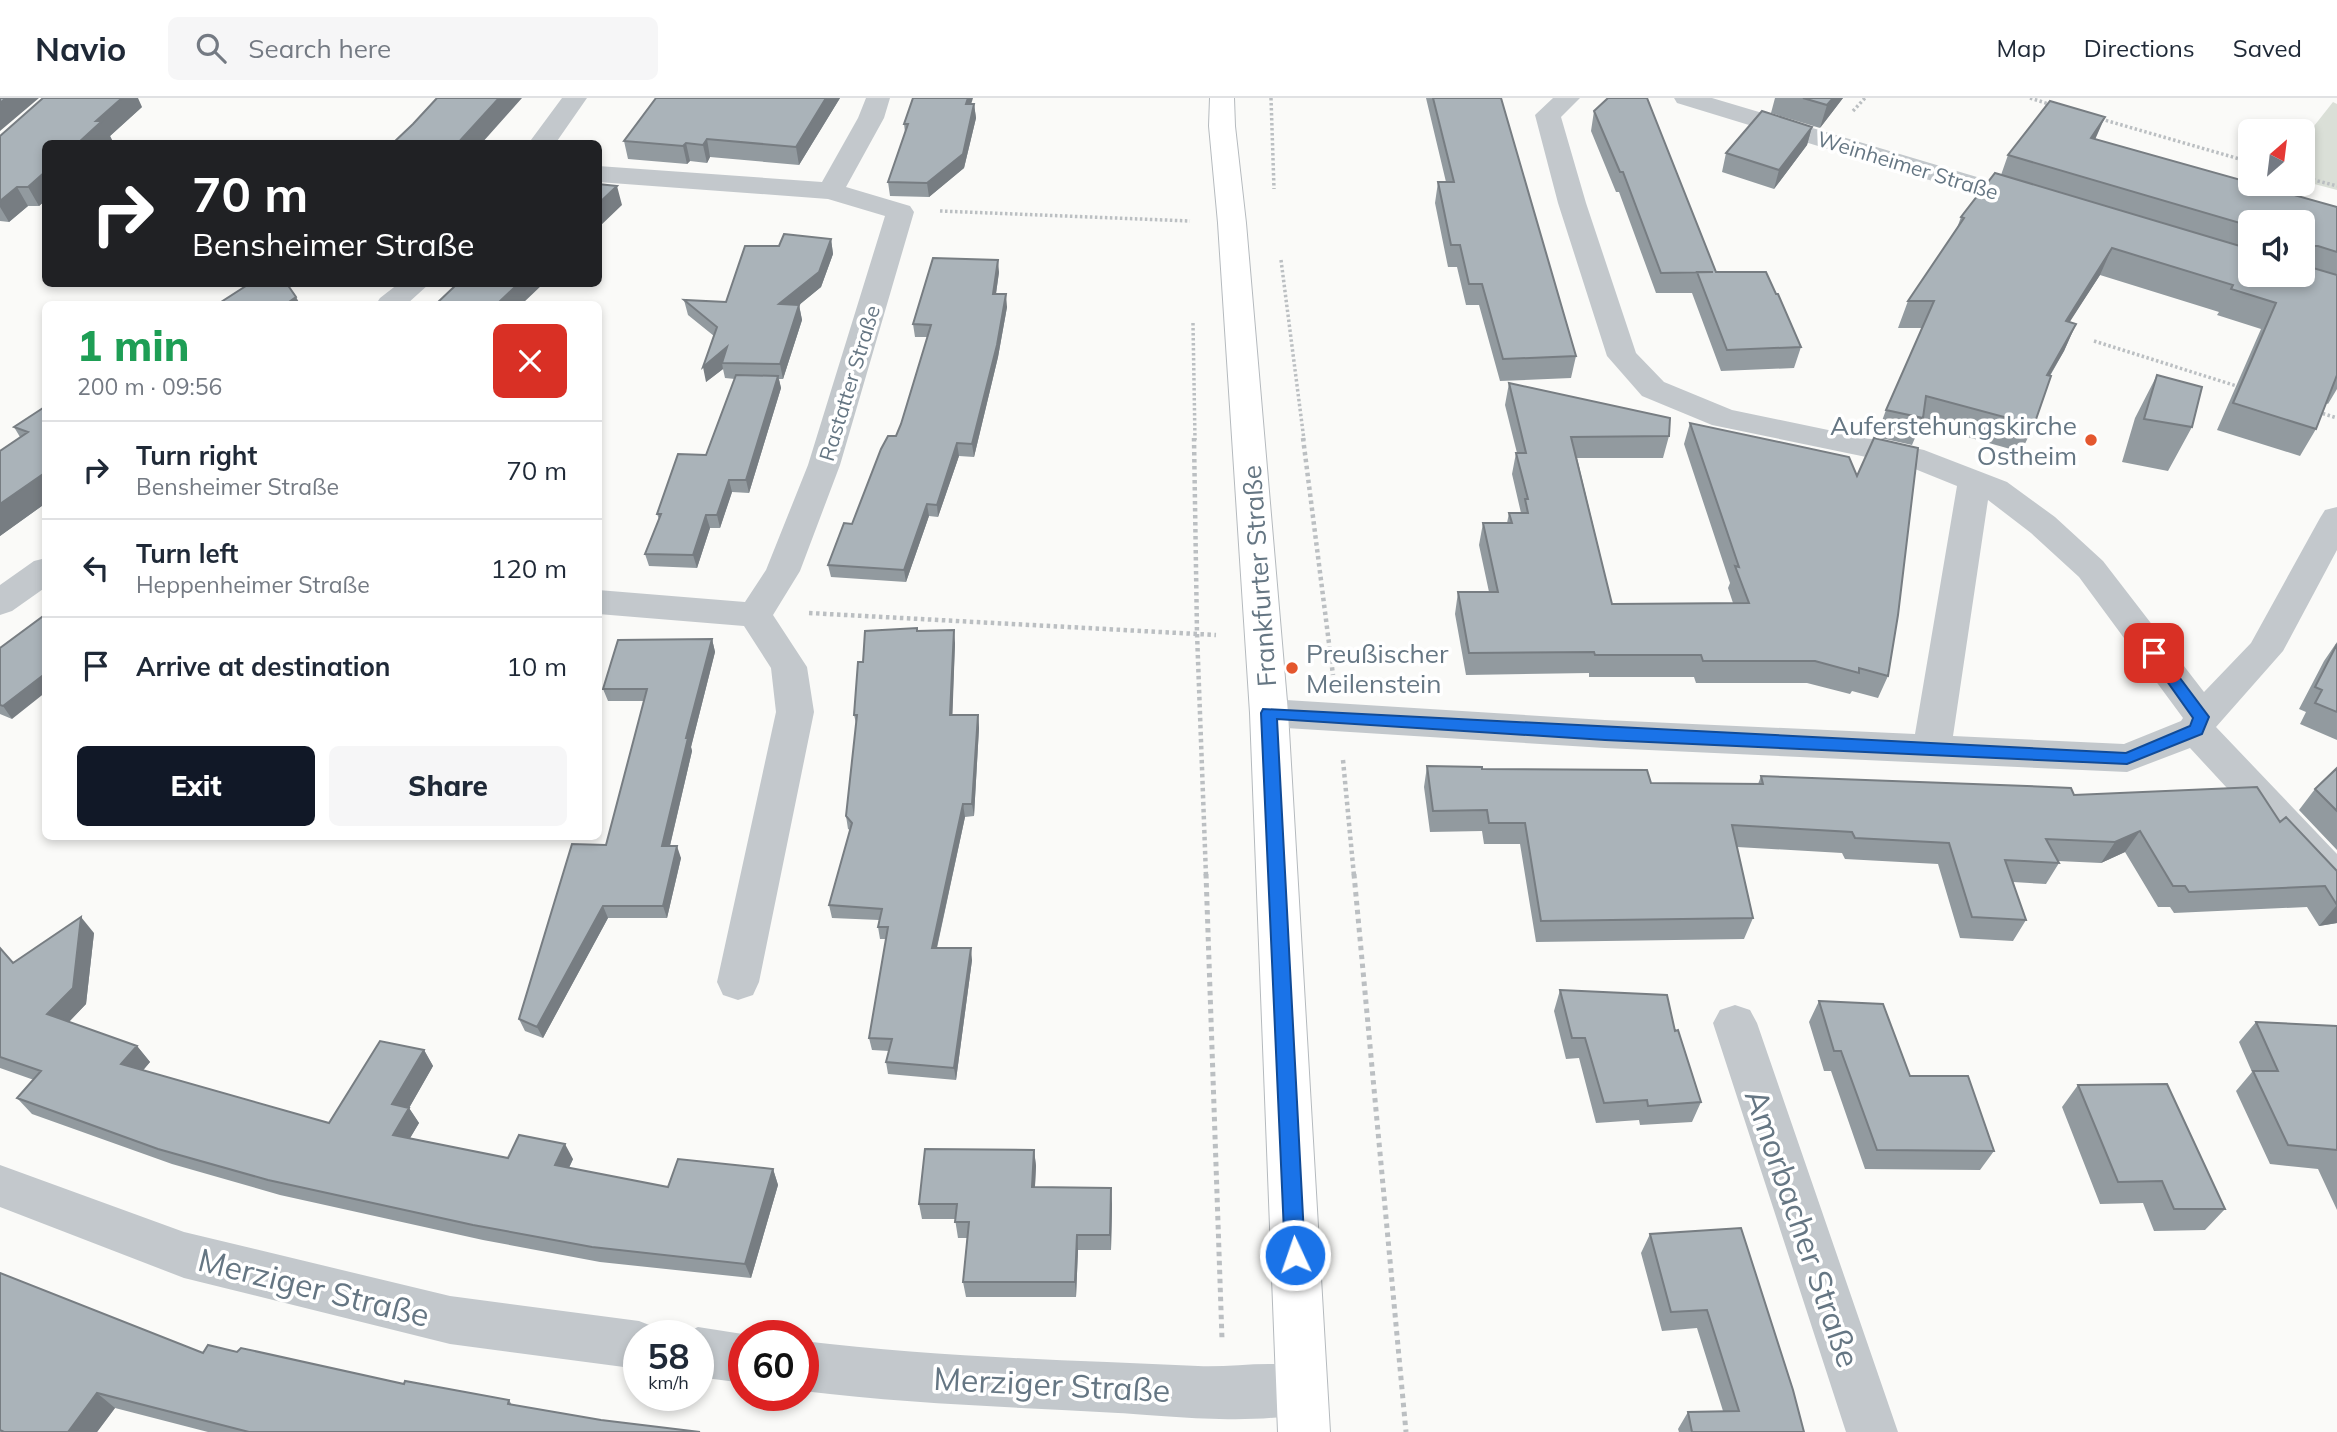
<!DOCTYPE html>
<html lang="en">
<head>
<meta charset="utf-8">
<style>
  :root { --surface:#fff; --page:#f6f6f7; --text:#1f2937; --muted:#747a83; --line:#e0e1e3; --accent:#111827 }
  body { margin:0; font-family:Mulish,sans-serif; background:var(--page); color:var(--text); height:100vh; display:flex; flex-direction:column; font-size:26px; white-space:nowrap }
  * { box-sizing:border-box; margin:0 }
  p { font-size:23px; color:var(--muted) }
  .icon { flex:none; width:38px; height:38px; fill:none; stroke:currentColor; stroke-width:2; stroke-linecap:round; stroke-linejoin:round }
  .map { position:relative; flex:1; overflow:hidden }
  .side { position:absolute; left:42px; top:203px; width:560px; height:539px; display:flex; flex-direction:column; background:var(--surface); border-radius:10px; box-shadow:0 4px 10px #0003 }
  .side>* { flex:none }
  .top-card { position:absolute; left:42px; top:42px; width:560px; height:147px; border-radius:10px; box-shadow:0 4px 10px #0003; background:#202124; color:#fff; overflow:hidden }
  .needle { width:46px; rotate:28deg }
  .fabs { position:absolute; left:2238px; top:21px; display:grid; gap:14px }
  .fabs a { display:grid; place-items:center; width:77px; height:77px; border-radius:10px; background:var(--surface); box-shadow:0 4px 10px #0003; font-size:35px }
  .speed { position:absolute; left:623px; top:1222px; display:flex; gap:14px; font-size:35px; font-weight:700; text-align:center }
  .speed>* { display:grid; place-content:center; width:91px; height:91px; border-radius:50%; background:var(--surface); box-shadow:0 4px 10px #0003; line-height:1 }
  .speed small { font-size:18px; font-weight:400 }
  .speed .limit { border:10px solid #d22; background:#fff; color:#111 }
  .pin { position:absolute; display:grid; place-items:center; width:60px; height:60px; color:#fff; margin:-30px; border-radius:14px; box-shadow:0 4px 10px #0006 }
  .me { position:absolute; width:77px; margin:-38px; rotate:357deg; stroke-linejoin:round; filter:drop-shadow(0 0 5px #0008) }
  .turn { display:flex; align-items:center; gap:24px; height:147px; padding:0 35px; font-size:32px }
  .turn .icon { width:91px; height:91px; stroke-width:2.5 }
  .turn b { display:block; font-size:49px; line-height:60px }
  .round { display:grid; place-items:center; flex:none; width:74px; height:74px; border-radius:10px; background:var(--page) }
  .summary { display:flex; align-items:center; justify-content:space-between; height:119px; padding:0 35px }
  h1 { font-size:42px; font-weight:800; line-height:52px; color:#1e9e55 }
  .primary-button { display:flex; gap:14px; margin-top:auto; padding:14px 35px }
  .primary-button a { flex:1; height:80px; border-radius:10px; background:var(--accent); color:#fff; font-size:28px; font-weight:800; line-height:80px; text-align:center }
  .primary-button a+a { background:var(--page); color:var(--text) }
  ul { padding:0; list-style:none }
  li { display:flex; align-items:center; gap:21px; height:98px; padding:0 35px; border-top:2px solid var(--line) }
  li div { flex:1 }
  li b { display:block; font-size:26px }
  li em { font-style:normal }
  header { display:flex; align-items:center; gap:42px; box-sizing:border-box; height:98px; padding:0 35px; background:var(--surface); border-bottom:2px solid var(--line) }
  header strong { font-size:33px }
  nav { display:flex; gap:38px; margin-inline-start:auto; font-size:24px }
  .search { width:490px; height:63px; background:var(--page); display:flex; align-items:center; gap:18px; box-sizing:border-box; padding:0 24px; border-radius:10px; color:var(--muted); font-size:26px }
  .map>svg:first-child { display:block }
  .green { fill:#dadfd7 }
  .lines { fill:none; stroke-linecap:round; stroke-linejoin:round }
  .major-casing { stroke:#b5babe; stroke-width:2 }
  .path-far2 { stroke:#bbbfc2; stroke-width:3.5; stroke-dasharray:2.5 2.5; stroke-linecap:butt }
  .path-far1 { stroke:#bbbfc2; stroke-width:4.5; stroke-dasharray:3.5 3.5; stroke-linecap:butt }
  .path { stroke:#bbbfc2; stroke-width:5; stroke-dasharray:4.5 4.5; stroke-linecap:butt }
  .minor { fill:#c3c8cc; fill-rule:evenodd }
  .major { fill:#fff; fill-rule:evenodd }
  .wall { fill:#929a9f; fill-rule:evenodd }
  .shaded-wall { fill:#777d82 }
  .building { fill:#aab3b9; stroke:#777d82; stroke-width:2 }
  .route { fill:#1a73e8; stroke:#114b97; stroke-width:2 }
  .poi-dot { fill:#e4572e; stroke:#fff; stroke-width:2.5 }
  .labels { text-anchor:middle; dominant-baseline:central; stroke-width:7; stroke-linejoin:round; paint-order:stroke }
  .far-street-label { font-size:21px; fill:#657683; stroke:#fff }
  .poi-label { font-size:26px; fill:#657683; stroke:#fff; text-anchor:end }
  .street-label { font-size:26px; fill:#657683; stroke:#fff }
  .near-street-label { font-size:32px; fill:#657683; stroke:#fff }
</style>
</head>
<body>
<header>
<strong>Navio</strong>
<div class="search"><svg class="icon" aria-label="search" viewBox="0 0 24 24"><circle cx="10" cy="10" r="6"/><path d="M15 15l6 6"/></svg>Search here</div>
<nav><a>Map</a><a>Directions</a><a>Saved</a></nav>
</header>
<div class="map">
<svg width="2337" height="1334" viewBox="0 0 2337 1334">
  <rect width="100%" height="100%" fill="#fafaf8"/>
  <!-- green -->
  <path class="green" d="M2333 4 2337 6V92L2303 83V42Z"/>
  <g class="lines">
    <!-- major casing -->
    <g class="major-casing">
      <path id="major" d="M1210 0H1234L1235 28 1246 125 1288 615 1330 1334H1278L1250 615 1218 125 1209 28Z"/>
    </g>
    <!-- path-far2 -->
    <path class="path-far2" d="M1271 0 1274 91
      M2030 0 2052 7
      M1853 13 1865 0
      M2101 21 2250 64
      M2303 79 2337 88
      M940 113 1190 123
      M1281 162 1304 342
      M1193 225 1195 342
      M2094 243 2240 289
      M2318 314 2337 320"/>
    <!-- path-far1 -->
    <path class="path-far1" d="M1194 340 1197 535 1206 778
      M1303 340 1333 577
      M809 515 1216 537
      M1343 662 1354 778"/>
    <!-- path -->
    <path class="path" d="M1206 776 1222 1241
      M1354 776 1406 1334"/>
    <!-- minor -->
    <path class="minor" d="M562 0H587L555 46H528Z
      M866 0H890L884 20 846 89 910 108 914 114 840 367 800 473 773 517 807 569 814 614 759 884 753 897 738 902 723 897 717 884 776 614 771 570 744 528 598 516V492L745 504 766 472 808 367 885 118 828 101 598 84V68L822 84 858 20Z
      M1553 0H1580L1561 19 1586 105 1636 255 1664 284 1732 312 1924 352 2007 384 2055 419 2103 463 2204 594 2251 545 2320 420 2325 412 2337 409V452L2283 553 2216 629 2337 756V799L2323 794 2190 650 2127 674 1605 650 1269 629 1256 625 1250 615 1256 605 1269 601 1605 622 1915 636 1957 388 1905 367 1712 327 1642 298 1607 258 1558 105 1535 17ZM1988 402 2031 435 2079 479 2183 620 2181 623 2124 646 1953 638Z
      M1674 0H1712L2044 99 2048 105 2044 111 2034 113 2024 111 1677 5Z
      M398 186H429L407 206H376L380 200Z
      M46 460V489L12 513 0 517V487L34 463Z
      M1735 907 1750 912 1757 925 1898 1334H1846L1713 925 1720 912Z
      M0 1067 184 1134 450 1198 639 1223 657 1230 660 1237H639V1271L450 1246 184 1180 0 1109Z
      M698 1229 749 1237H744V1285L698 1279V1237H680Z
      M803 1243C934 1259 1066 1262 1198 1268 1237 1270 1283 1259 1319 1274L1327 1292 1319 1310C1270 1330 1172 1318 1118 1315 1013 1309 908 1306 803 1293Z"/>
    <!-- major -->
    <use href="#major" class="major"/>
  </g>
  <!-- wall -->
  <path class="wall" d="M840 0 799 67 710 59 707 65 690 63 687 66 628 61 624 43Z
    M1426 0H1501L1576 258 1571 280 1500 283 1479 207H1466L1457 169H1448L1435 105 1438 84H1446Z
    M1775 0H1843L1820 30 1771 15Z
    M971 6H974L976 20 964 70 929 99 890 98 888 84 905 34 904 26Z
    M142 9 110 38 112 42 39 108H28L9 124 0 123V38Z
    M1594 13 1716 174 1801 249 1794 270 1721 273 1692 195H1656L1619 94H1616L1591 33Z
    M1812 29 1807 47 1774 91 1722 74 1726 55Z
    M2095 42 2337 109V291L2328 306 2326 305 2316 331 2300 358 2217 332 2261 231 2217 217 2219 214 2100 177 2069 224 2076 226 2064 253 2050 278 2034 327 2021 354 1921 326 1912 347 1876 339 1886 312 1922 230H1898L1908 203 1957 130 1961 119 2001 77 2008 57ZM2250 124H2303V177H2250Z
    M831 141 833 156 821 189 799 207 802 222 783 281H779L781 290 749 395 732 394 720 430H710L697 470 649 468 645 456 659 421 657 416 706 357 735 281 725 280 723 271 706 284 714 238 688 217 684 202 726 204 779 148Z
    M999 174 996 196 1007 209 998 259 974 359 959 358 938 419 929 418 906 484 831 479 828 467 852 426 896 338 901 326 928 239H915L913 226Z
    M2157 277 2192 329 2168 373 2122 364 2135 320Z
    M1509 285 1669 338 1663 360H1577L1612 506 1733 505 1728 490 1730 485 1684 346 1690 325 1888 578 1878 600 1852 593 1850 596 1807 585H1696L1694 579H1589V575L1466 577 1455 516 1458 494H1489L1479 447 1483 425H1507L1509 415H1521L1512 376 1516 355H1517L1505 307Z
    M46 308V405L0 438V353L20 339 14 329Z
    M918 533 955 545 952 617H978L979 630 974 718 965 719 937 850 972 862 956 982 888 976 886 964 889 953 872 952 869 940 886 841H880L878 829 879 822 832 820 829 807 850 732 848 731 846 718 856 625 854 617 863 564Z
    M712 541 715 554 691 649 692 653 670 748 681 760 667 820H608L543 940 525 933 519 921 606 747 644 603H608L603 591Z
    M2337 544V642L2300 626 2306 614 2299 611 2324 563Z
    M0 550 12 621 0 616Z
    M1427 668 1482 671 1651 685 1758 686 1761 678 2074 697 2280 724 2337 773V825L2319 828 2307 809 2174 815 2170 809H2158L2125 754 2101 765 2058 763 2059 765 2046 786 2013 784 2026 822 2013 843 1960 840 1938 766 1845 761 1842 755 1737 749 1753 820 1744 841 1536 844 1520 746H1484L1482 733 1430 734 1424 689Z
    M2337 670V752L2299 712 2315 691Z
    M94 835 86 906 69 924 137 948 150 964 143 972 329 1025 424 952 433 968 409 1010 419 1025 410 1040 508 1060 573 1061 569 1070 668 1089 773 1071 778 1087 751 1180 600 1164 483 1142 280 1097 172 1066 32 1016 17 1000 34 982 0 970V850L13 865Z
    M1560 892 1675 933 1701 1004 1692 1024 1640 1027 1639 1022 1596 1025 1579 960 1566 961 1554 913Z
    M1819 903 1994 1053 1980 1072 1865 1071 1831 973H1824L1809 924Z
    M2256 924 2337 928V1112L2318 1071 2270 1066 2236 993 2252 974 2239 944Z
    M2078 987 2225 1111 2205 1132 2154 1133 2143 1105 2100 1106 2062 1009Z
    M1034 1052 1036 1068 1035 1089 1112 1106 1111 1152H1078L1076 1199H966L963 1184 967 1140H958L955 1121H922L919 1106Z
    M1650 1136 1804 1334H1679L1678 1331 1688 1314 1723 1313 1697 1230 1662 1233 1641 1155Z
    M0 1175 203 1255 237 1254 404 1286 509 1302 512 1307 601 1322 701 1334H208L115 1310 97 1334H0Z"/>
  <!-- shaded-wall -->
  <path class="shaded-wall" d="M6 0H39L0 33V5Z
    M120 0H138L142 9 110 38 112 42 108 46H77L96 23Z
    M499 0H522L481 46H457Z
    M826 0H840L799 67 796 49Z
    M968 0H973L967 20 966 6Z
    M1833 0H1843L1820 30 1827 7Z
    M974 6 976 20 964 70 929 99 927 85Z
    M2105 19 2094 44 2091 40Z
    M1812 29 1807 47 1774 91 1779 72Z
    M707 41 710 59 707 65 703 47Z
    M686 45 690 63 687 66 683 48Z
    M46 73V102L39 108 28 89Z
    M617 88 622 107 598 130V106Z
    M17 89 28 108 9 124 0 109V103Z
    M831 141 833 156 821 189 799 207 802 222 783 281 780 266 779 206Z
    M2112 150 2100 177 2053 250 2066 223Z
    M998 162 999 174 994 209 993 196Z
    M518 186H543L522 206H497Z
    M1006 196 1007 209 998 259 974 359 972 346Z
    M296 199 300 206H286Z
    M2076 226 2064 253 2034 304 2047 277Z
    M727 249 722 265 723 271 706 284 703 269Z
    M778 278 781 290 749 395 746 382Z
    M957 345 959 358 938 419 937 407Z
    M46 374V405L0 438V406Z
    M729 382 732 394 720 430 717 417Z
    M927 406 929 418 906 484 904 472Z
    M706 417 710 430 697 470 693 457Z
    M954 532 955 545 952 630 950 617Z
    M712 541 715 554 691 649 692 653 667 760 662 748 686 640Z
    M46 575V594L12 621 3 608Z
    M978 617 979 630 974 718 972 706Z
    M963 706 965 719 934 862 932 850Z
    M2140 733 2125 754 2101 765 2115 744Z
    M677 748 681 760 667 820 663 808Z
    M2337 807V825L2319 828Z
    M603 808 608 820 543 940 537 929Z
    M81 819 94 835 86 906 61 932 47 916Z
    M971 850 972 862 956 982 954 970Z
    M137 948 150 964 135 982 121 966Z
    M424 952 433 968 409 1010 419 1025 403 1052 393 1037 392 1006Z
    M565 1046 573 1061 563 1082 555 1067Z
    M1034 1052 1036 1068 1034 1105 1032 1089Z
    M773 1071 778 1087 751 1180 745 1166Z
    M1111 1090 1112 1106 1111 1152 1110 1137Z
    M1077 1137 1078 1152 1076 1199 1075 1184Z
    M97 1295 115 1310 97 1334H68Z"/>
  <!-- building -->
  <path class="building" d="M0 0H6L0 5Z
    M43 0H122L96 23H102L77 46H46V73L28 89H17L0 103V38Z
    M437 0H499L457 46H392L413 26Z
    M656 0H826L796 49 707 41 703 47 686 45 683 48 624 43Z
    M913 0H968L966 6H974L963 56 927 85 888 84 908 26H904Z
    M1433 0H1501L1576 258 1503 261 1482 186H1469L1460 147H1451L1438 84H1454Z
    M1608 0H1647L1716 174H1766L1776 196H1778L1801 249 1727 252 1697 174H1713L1661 175 1623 74H1620L1594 13Z
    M1803 0H1833L1827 7Z
    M2050 3 2105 19 2091 40 2337 109V154L2318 148H2303V124H2250V128L2008 57Z
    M1762 13 1812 29 1779 72 1726 55Z
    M1995 75 2250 151V177H2303V167L2337 177V277L2316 331 2233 305 2276 205 2231 191 2233 187 2112 150 2066 223 2076 226 2047 277 2051 278 2034 327 1926 298 1923 320 1886 312 1934 203H1908L1964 120 1961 119Z
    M598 86 617 88 598 106Z
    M784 136 831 141 819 174 779 206 799 207 780 266 722 265 727 249 703 269 717 229 684 202 726 204 745 148H779Z
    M933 160 998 162 993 196H1006L997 247 972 346 957 345 937 407 927 406 904 472 828 467 844 425 852 426 881 351 888 338H896L901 326 931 227 913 226Z
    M249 186H287L296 199 286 206H218Z
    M457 186H518L497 206H436Z
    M736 277 778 278 746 382H729L717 417H706L693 457 645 456 661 416H657L678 356 706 357Z
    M2157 277 2202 289 2192 329 2144 321Z
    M1509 285 1670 320 1669 338 1571 339 1612 506 1749 505 1735 468 1739 469 1690 325 1849 359 1857 378 1874 340 1918 350 1898 517 1888 578 1859 570V575L1815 563H1703L1701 557H1595L1594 554 1469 555 1458 494H1498L1483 425H1512L1509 415H1528L1525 401H1528L1516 355H1526Z
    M46 308V374L0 406V353L28 334 14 329Z
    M46 516V575L3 608 0 607V550Z
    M917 530V533L954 532 950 617H978L972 706H963L932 850H971L954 970 886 964 892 941 869 940 888 829H878L882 811 829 807 852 725 846 718 857 617H854L858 564H863L865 533Z
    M712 541 686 640H688L662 748H677L663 808H603L537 929 519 921 572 746 606 747 647 591H603L618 542Z
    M2337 546V614L2315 605 2322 592 2315 589Z
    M1427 668 1482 669V671L1647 672 1651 685 1763 686 1761 678 2027 688 2071 690 2074 697 2257 689 2280 724 2286 719 2337 773V807L2325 788 2189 794 2185 788H2173L2140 733 2115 744 2046 741 2059 765 2005 762 2026 822 1972 819 1949 745 1855 740 1852 734 1732 727 1753 820 1541 823 1525 725H1489L1487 712 1433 713Z
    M2337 670V713L2315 691Z
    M81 819 73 890 47 916 137 948 121 966 329 1025 380 943 424 952 392 1006 409 1010 393 1037 508 1060 519 1037 565 1046 555 1067 668 1089 678 1061 773 1071 745 1166 592 1149 473 1127 268 1082 158 1051 17 1000 41 973 0 959V850L13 865Z
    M1560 892 1667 897 1675 933 1678 932 1701 1004 1648 1008 1647 1002 1604 1005 1585 940H1572Z
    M1819 903 1883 906 1910 978H1968L1994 1053 1877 1052 1841 953H1834Z
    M2256 924 2337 928V1052L2288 1047 2253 973H2278Z
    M2167 986 2225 1111H2174L2162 1083 2118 1084 2078 987Z
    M925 1051 1034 1052 1032 1089 1111 1090 1110 1137H1077L1075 1184H963L969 1124H955L957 1106H919Z
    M1741 1130 1793 1292 1804 1334H1692L1688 1314 1739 1313 1707 1212 1671 1214 1650 1136Z
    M0 1175 203 1255 208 1247 237 1254 241 1250 404 1286 405 1283 509 1302 508 1306 601 1322 700 1334H249L97 1295 68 1334H4L0 1332Z"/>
  <!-- route -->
  <path class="route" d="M2154 550 2159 552 2209 619 2202 636 2127 666 1605 642 1277 621 1305 1157 1302 1164 1295 1166 1288 1164 1285 1157 1261 615 1263 611 2126 655 2190 628 2193 620 2147 555Z"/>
  <!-- markers -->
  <g class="poi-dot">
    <circle cx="2091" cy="342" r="7"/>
    <circle cx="1292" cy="570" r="7"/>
  </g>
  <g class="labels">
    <!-- far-street labels -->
    <g class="far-street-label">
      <text transform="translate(1908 67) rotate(17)">Weinheimer Straße</text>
      <text transform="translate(849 285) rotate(-73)">Rastatter Straße</text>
    </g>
    <!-- poi labels -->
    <g class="poi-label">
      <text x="2077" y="327">Auferstehungskirche<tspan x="2077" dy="30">Ostheim</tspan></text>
      <text x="1306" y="555" text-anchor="start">Preußischer<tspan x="1306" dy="30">Meilenstein</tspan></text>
    </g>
    <!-- street labels -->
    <g class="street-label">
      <text transform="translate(1259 478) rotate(-94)">Frankfurter Straße</text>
    </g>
    <!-- near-street labels -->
    <g class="near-street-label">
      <text transform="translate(1803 1130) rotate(71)">Amorbacher Straße</text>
      <text transform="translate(314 1189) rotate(14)">Merziger Straße</text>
      <text transform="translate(1052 1286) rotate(3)">Merziger Straße</text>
    </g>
  </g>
</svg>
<div class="fabs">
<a><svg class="needle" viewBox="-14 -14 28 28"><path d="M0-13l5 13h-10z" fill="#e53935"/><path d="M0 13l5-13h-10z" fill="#747a83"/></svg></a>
<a><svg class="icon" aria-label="sound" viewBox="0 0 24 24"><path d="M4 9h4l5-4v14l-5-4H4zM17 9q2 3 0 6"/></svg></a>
</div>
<div class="speed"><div>58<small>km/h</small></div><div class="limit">60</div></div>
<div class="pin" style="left:2154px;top:555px;background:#d93025"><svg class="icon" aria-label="arrive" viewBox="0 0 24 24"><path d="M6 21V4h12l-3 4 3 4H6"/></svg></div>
<svg class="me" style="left:1295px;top:1157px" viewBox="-20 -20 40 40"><circle r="17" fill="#1a73e8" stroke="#fff" stroke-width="3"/><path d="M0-11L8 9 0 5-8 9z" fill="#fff"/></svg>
<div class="top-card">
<div class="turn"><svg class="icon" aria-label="right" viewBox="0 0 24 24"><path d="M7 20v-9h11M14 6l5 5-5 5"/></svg><div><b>70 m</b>Bensheimer Straße</div></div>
</div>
<section class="side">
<div class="summary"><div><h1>1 min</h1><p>200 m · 09:56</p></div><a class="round" style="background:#d93025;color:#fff"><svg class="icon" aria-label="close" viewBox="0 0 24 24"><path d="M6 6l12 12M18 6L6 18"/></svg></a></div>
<ul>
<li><svg class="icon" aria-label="right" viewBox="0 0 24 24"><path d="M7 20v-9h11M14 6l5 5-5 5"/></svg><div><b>Turn right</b><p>Bensheimer Straße</p></div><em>70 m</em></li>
<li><svg class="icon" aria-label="left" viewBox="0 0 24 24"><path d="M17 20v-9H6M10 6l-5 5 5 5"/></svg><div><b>Turn left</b><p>Heppenheimer Straße</p></div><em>120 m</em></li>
<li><svg class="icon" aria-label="arrive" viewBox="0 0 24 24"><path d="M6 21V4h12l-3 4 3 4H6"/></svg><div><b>Arrive at destination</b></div><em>10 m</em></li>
</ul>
<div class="primary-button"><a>Exit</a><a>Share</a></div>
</section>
</div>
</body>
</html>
